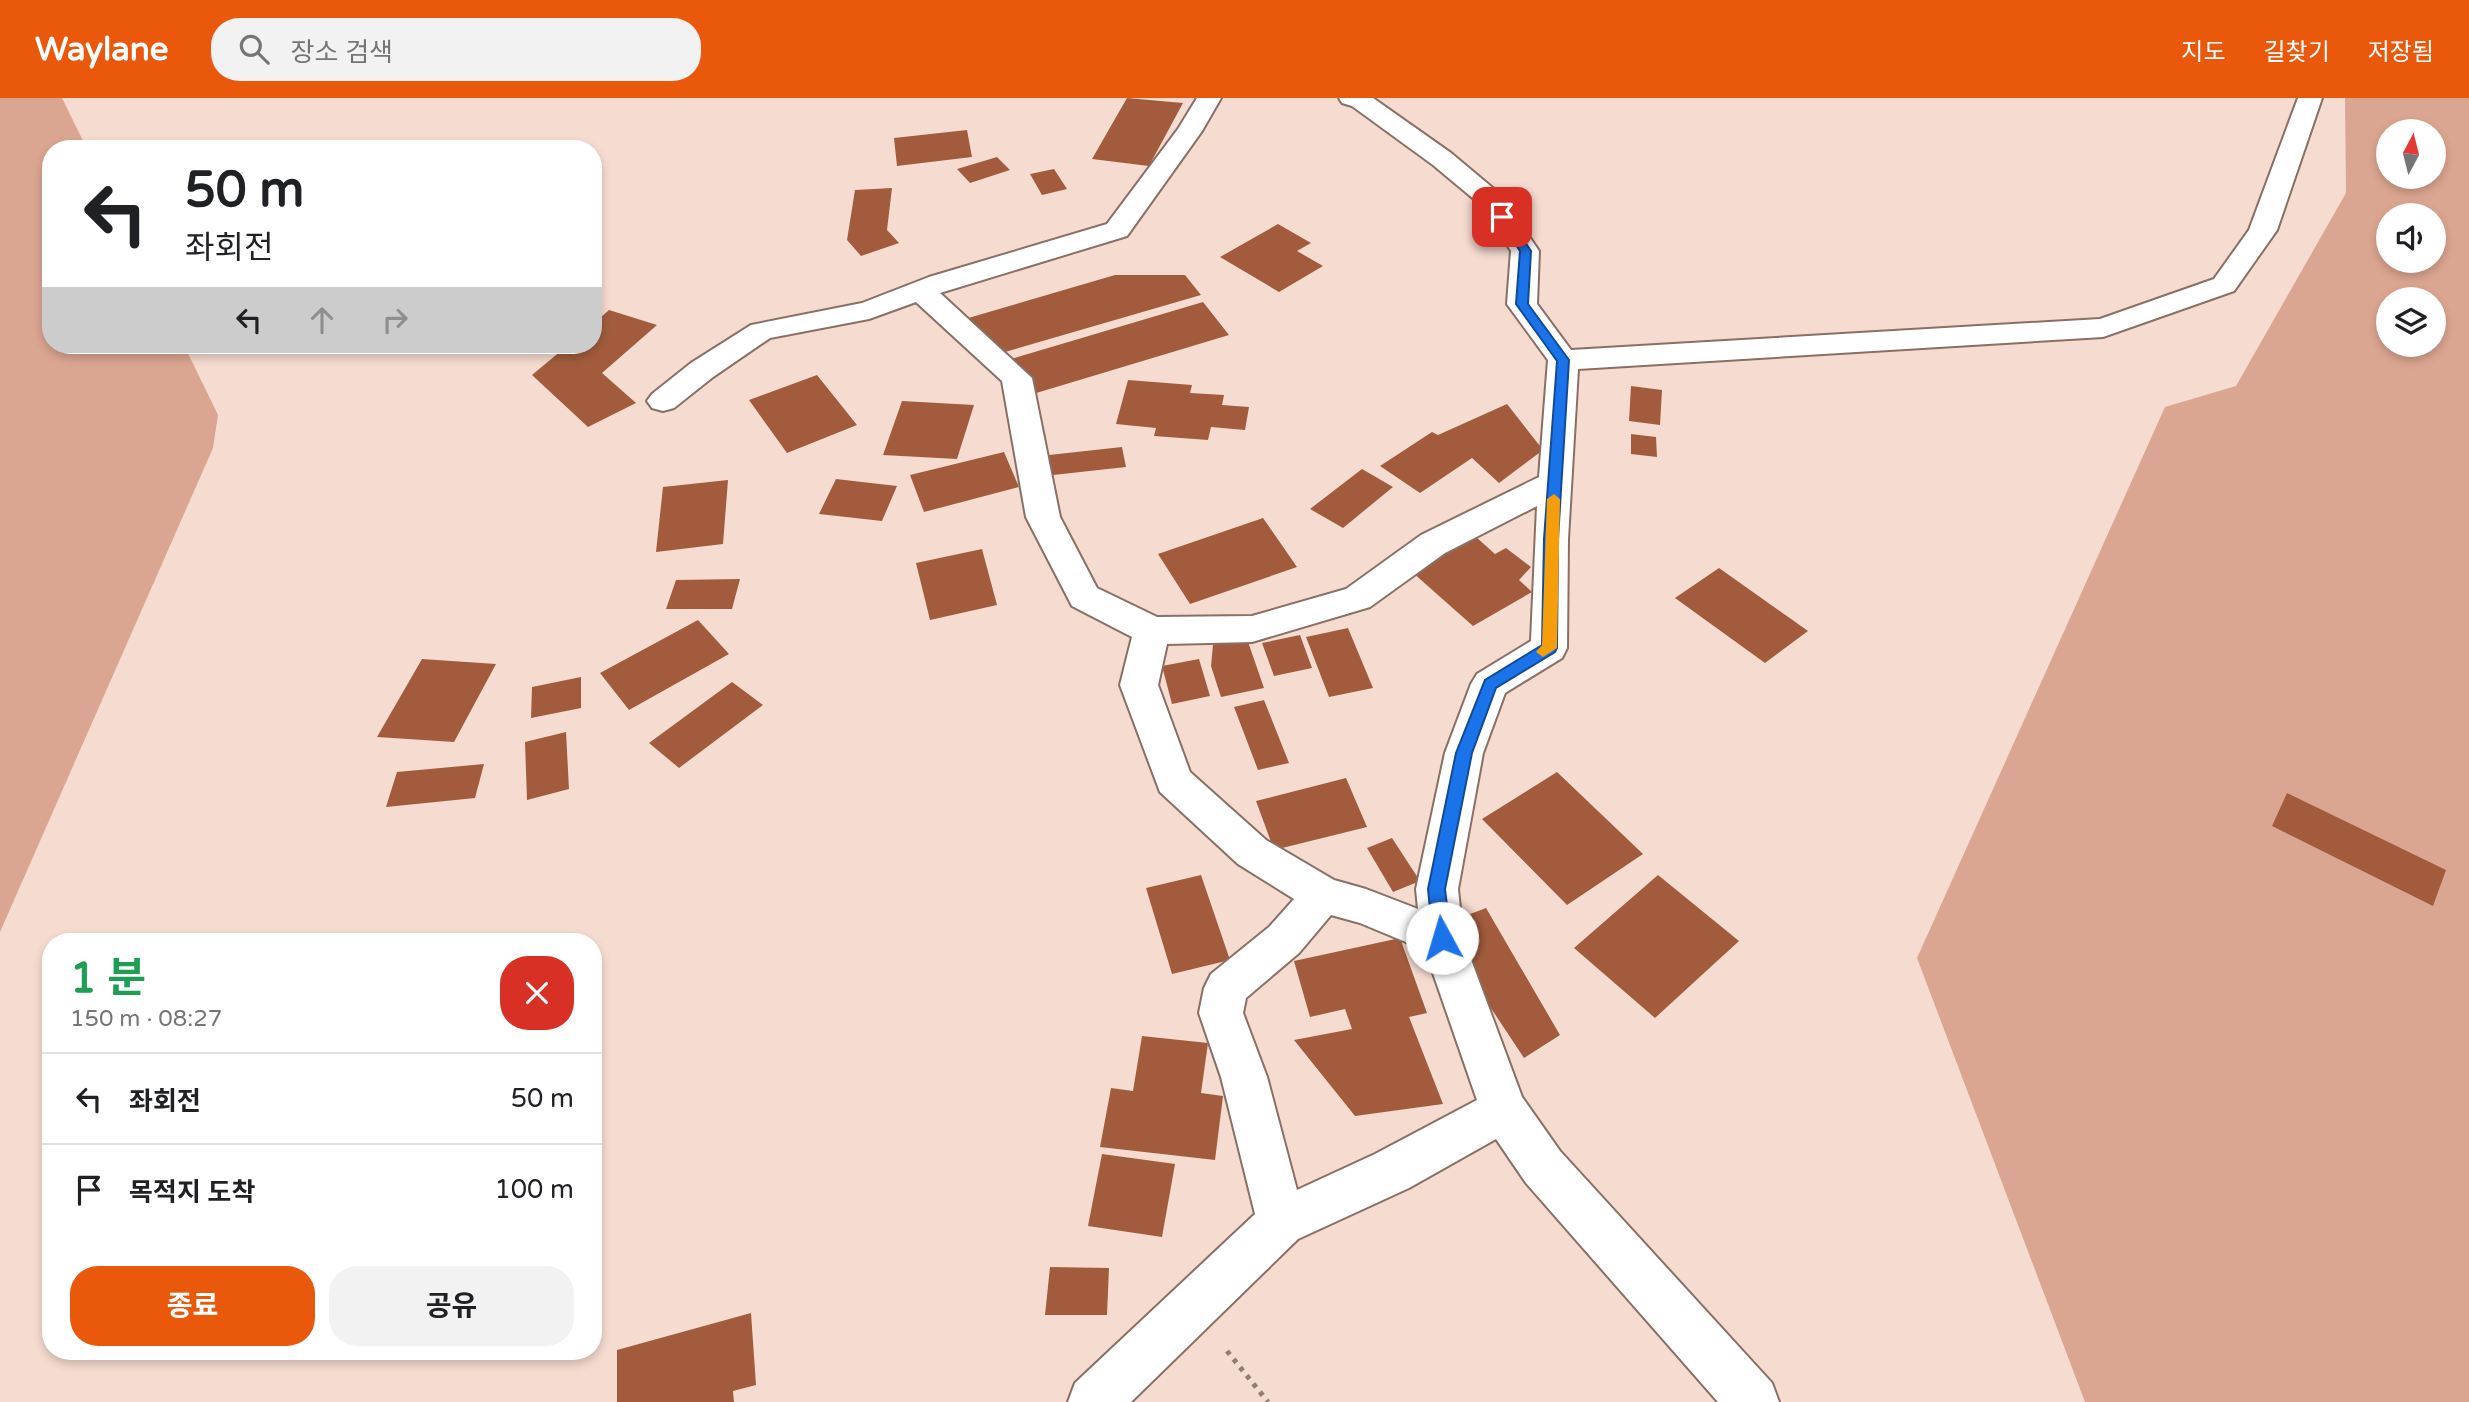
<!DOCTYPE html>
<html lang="ko">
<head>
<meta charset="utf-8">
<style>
  :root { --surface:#fff; --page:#f2f2f2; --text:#202124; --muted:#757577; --line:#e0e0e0; --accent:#ea580c }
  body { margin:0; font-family:"Varela Round","Noto Sans KR",sans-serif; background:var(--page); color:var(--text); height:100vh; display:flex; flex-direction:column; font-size:26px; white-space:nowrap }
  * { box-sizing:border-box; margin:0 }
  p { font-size:23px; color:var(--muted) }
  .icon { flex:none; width:38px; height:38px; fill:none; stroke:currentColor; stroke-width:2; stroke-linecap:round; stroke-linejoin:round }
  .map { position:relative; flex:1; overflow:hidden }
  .side { position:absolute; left:42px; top:835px; width:560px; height:427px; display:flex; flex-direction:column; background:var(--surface); border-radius:28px; box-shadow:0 4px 10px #0003 }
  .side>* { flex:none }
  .top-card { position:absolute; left:42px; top:42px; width:560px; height:214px; border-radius:28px; box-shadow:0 4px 10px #0003; background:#fff; color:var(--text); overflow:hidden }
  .needle { width:46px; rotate:7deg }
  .tools { position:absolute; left:2376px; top:21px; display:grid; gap:14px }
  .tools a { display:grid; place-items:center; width:70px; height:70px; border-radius:50%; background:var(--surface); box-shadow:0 4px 10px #0003; font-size:35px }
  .pin { position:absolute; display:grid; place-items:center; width:60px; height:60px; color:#fff; margin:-30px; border-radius:14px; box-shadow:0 4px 10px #0006 }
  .me { position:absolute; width:77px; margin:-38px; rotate:354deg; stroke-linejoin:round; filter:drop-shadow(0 0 5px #0008) }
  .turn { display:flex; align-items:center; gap:24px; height:147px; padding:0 28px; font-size:32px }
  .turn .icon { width:91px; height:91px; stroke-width:2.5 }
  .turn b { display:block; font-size:49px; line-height:60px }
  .lanes { display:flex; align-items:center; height:66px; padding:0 28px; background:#0003; justify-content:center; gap:35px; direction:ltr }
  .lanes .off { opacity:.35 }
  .round { display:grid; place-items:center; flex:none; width:74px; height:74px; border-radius:28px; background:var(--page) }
  .summary { display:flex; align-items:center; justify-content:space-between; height:119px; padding:0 28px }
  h1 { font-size:42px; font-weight:700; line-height:52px; color:#1e9e55 }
  .primary-button { display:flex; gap:14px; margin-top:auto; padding:14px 28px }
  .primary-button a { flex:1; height:80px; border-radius:28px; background:var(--accent); color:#fff; font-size:28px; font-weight:700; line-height:80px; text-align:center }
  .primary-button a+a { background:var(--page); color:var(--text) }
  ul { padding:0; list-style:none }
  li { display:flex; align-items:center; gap:21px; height:91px; padding:0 28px; border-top:2px solid var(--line) }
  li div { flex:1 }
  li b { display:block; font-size:26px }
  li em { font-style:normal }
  header { display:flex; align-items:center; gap:42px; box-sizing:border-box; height:98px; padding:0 35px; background:var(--accent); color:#fff }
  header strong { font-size:33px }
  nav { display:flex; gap:38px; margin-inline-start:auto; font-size:24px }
  .search { width:490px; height:63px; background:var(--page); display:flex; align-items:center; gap:18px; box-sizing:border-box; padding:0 24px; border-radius:28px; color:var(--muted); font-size:26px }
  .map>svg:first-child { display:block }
  .green { fill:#dba691; fill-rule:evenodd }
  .building { fill:#a25c3d }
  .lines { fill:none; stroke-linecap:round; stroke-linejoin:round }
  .minor-casing { stroke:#887066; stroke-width:4 }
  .path { stroke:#907d76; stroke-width:5; stroke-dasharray:4.5 6; stroke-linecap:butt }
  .minor { fill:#fff; fill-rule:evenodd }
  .route { fill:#1a73e8; stroke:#114b97; stroke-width:2 }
  .slow { fill:#f59e0b }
</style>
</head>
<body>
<header>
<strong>Waylane</strong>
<div class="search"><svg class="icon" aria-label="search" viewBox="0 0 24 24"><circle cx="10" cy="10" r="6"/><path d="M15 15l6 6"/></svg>장소 검색</div>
<nav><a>지도</a><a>길찾기</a><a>저장됨</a></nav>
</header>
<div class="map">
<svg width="2469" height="1304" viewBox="0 0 2469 1304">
  <rect width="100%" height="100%" fill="#f6dbd0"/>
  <!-- green -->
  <path class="green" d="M0 0H62L87 51H51V247H184L218 317 213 350 0 834Z
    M2345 0H2469V1304H2085L1917 860 2165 309 2236 288 2346 95ZM2389 33H2434V79H2389ZM2389 117H2434V163H2389ZM2389 201H2434V247H2389Z"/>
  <!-- building -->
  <path class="building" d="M1127 0 1183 5 1149 68 1092 61Z
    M967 32 972 59 897 68 894 40Z
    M997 59 1010 72 970 85 957 71Z
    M1054 71 1067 91 1042 97 1030 76Z
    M892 90 887 132 899 145 861 158 847 142 855 92Z
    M1278 126 1311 145 1297 153 1323 168 1279 194 1220 159Z
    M1115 177H1185L1201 197 1005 254 965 221Z
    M1203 204 1229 237 1033 296 1011 261Z
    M609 212 657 227 602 275 636 305 588 329 532 277 568 247H593V226Z
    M817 277 857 327 787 355 749 302Z
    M1128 282 1192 287 1190 295 1224 297 1222 307 1249 309 1245 332 1211 329 1208 342 1154 338 1156 330 1116 326Z
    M1631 288 1662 292 1660 327 1629 323Z
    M902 303 974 307 957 361 883 357Z
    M1507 306 1543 352 1499 385 1472 360 1420 395 1380 368 1432 334 1438 337Z
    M1631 336 1656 339 1657 359 1631 356Z
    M1122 349 1126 369 1044 378 1040 358Z
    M1004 354 1019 389 924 414 910 377Z
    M1362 371 1393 389 1343 430 1310 411Z
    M836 381 897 388 882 423 819 416Z
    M728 382 723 446 656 454 663 389Z
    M1263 420 1297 469 1190 506 1158 456Z
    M1476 439 1495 456 1506 450 1531 469 1519 482 1532 494 1473 528 1412 474Z
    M982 451 997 507 930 522 916 465Z
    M1719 470 1808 533 1765 565 1675 500Z
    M740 481 732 511H666L676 482Z
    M698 522 729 556 629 612 600 575Z
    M1348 530 1373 590 1329 599 1306 539Z
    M1300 537 1312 570 1274 578 1262 545Z
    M1247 541 1264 590 1221 599 1211 568 1213 547Z
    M422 561 496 566 454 644 377 639Z
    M1199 561 1210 598 1172 606 1162 568Z
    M581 579V610L531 620 532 589Z
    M732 584 763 607 679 670 649 645Z
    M1264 602 1289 665 1258 672 1234 609Z
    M566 634 569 691 527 702 525 644Z
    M484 666 475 700 386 709 397 674Z
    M1557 674 1643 756 1567 807 1482 721Z
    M1346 680 1367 729 1274 752 1256 703Z
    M2287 695 2446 772 2433 808 2272 728Z
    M1392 740 1420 783 1393 794 1367 750Z
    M1201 777 1230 862 1172 876 1146 790Z
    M1658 777 1739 843 1655 920 1574 850Z
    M1486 810 1560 937 1524 960 1477 889 1457 821Z
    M1400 840 1427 915 1409 919 1443 1006 1355 1018 1294 942 1352 931 1345 911 1310 919 1294 863Z
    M1142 938 1208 945 1201 995 1223 998 1215 1062 1100 1049 1111 990 1133 993Z
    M1102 1056 1175 1066 1162 1139 1088 1128Z
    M1050 1169 1109 1170 1107 1217H1045Z
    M751 1215 756 1287 733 1293 734 1304H617V1252Z"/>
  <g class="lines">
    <!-- minor casing -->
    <g class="minor-casing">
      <path id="minor" d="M1197 0H1221L1202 33 1127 138 940 195 1032 280 1060 419 1097 490 1157 519 1252 518 1346 491 1421 437 1539 379 1548 262 1507 206 1511 153 1481 107 1433 67 1352 8 1342 5 1339 0H1373L1451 55 1500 96 1539 153 1537 206 1571 252 2100 221 2214 181 2249 132 2298 0H2322L2277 132 2234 193 2103 239 1578 271 1568 441 1567 550 1562 560 1505 595 1483 655 1458 791 1463 840 1522 999 1560 1053 1772 1285 1779 1304H1718L1526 1085 1496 1041 1409 1090 1298 1141 1131 1304H1068L1075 1285 1255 1116 1221 979 1199 915 1204 890 1211 876 1269 829 1294 801 1238 766 1160 694 1120 587 1132 539 1072 508 1026 419 1002 283 916 204 869 221 770 240 713 279 674 310 663 313 652 310 647 303 652 296 691 265 751 227 862 205 929 179 1107 126 1178 31ZM1537 408 1531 543 1477 576 1471 586 1445 655 1416 791 1418 811 1366 791 1334 782 1266 742 1190 674 1158 587 1167 546 1252 544 1370 509 1445 455ZM1331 817 1360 825 1425 852 1477 1002 1375 1056 1297 1092 1267 979 1243 915 1246 900 1299 855Z"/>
    </g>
    <!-- path -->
    <path class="path" d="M1227 1253 1268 1304"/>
    <!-- minor -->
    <use href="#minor" class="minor"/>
  </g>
  <!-- route -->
  <path class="route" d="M1498 116H1506L1531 153 1528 206 1569 262 1558 441 1557 550 1555 554 1496 590 1472 655 1445 791 1451 840 1448 846 1442 848 1436 846 1433 840 1428 791 1456 655 1485 582 1542 547 1544 441 1557 263 1516 206 1520 153 1497 119Z"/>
  <!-- slow -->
  <path class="slow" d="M1554 396 1560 401 1557 550 1543 559 1536 554 1542 547 1547 401Z"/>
</svg>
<div class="tools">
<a><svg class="needle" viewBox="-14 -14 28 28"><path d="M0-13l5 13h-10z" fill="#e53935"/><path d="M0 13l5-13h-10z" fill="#757577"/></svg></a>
<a><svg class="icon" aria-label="sound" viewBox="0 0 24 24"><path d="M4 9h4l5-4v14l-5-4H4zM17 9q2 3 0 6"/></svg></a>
<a><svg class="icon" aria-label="layers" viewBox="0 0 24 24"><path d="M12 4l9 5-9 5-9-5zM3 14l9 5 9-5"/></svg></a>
</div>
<div class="pin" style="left:1502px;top:119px;background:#d93025"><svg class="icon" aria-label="arrive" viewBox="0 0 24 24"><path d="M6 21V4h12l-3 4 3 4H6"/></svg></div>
<svg class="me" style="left:1442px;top:840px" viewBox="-20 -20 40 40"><circle r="19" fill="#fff"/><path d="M0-13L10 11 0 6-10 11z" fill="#1a73e8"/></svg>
<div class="top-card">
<div class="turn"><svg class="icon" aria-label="left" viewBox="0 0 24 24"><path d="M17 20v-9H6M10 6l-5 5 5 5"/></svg><div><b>50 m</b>좌회전</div></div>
<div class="lanes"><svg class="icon" aria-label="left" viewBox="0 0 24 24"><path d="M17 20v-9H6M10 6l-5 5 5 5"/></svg><svg class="icon off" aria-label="ahead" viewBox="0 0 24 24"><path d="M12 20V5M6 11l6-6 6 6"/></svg><svg class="icon off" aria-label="right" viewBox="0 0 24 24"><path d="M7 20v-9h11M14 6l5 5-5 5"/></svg></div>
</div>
<section class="side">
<div class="summary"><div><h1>1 분</h1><p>150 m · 08:27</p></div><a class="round" style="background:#d93025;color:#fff"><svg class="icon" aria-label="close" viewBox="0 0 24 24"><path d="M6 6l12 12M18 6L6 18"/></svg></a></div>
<ul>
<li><svg class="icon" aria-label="left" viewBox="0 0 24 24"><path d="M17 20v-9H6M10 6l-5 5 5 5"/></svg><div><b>좌회전</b></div><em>50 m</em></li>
<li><svg class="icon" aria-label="arrive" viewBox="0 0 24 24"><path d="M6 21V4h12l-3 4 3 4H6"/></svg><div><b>목적지 도착</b></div><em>100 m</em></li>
</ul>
<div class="primary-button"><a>종료</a><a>공유</a></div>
</section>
</div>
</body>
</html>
